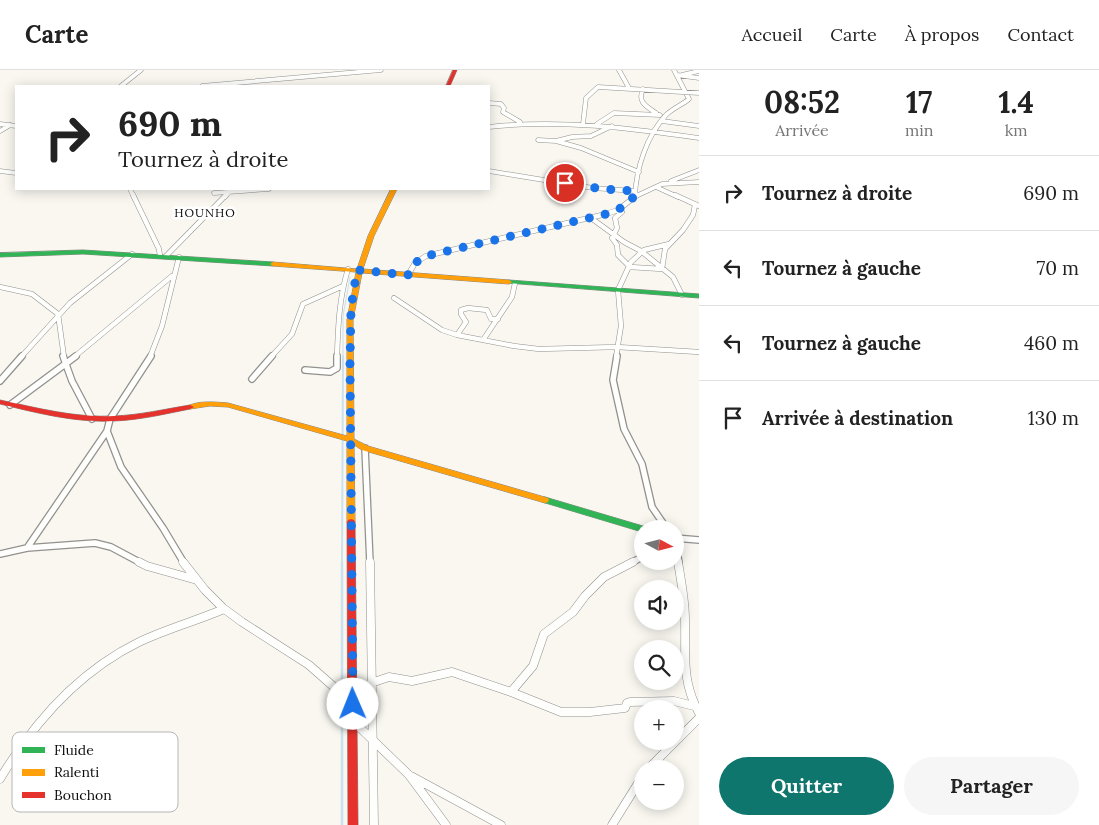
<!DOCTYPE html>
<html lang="fr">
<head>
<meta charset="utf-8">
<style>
  :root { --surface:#fff; --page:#f6f6f6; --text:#222; --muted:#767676; --line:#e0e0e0; --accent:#0f766e }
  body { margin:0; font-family:Lora,serif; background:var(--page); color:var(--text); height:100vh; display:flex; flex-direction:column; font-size:19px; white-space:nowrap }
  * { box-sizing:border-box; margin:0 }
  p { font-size:16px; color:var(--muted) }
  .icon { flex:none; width:28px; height:28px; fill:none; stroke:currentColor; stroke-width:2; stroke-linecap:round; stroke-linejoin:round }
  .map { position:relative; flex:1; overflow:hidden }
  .side { display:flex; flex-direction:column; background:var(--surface); width:400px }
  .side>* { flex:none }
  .banner { position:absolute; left:15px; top:15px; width:475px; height:105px; border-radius:0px; box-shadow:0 2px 12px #0003; background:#fff; color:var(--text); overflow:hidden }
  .needle { width:32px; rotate:97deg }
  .fabs { position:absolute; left:634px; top:450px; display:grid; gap:10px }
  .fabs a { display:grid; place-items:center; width:50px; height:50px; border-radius:50%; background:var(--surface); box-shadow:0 2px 12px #0003; font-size:25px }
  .pin { position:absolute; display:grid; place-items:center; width:42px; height:42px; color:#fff; margin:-21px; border:2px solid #fff; border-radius:50%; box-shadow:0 1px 5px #0007 }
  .me { position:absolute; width:55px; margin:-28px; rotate:359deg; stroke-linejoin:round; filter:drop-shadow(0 0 4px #0008) }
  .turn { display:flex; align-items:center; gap:18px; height:105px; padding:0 20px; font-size:22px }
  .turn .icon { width:65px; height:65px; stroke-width:2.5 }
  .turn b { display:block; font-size:35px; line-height:42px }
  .eta { display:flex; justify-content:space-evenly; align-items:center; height:85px; text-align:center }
  .eta b { font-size:30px; font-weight:700; line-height:35px }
  .primary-button { display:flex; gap:10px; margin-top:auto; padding:10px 20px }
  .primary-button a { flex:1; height:58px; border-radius:30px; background:var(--accent); color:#fff; font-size:20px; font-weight:700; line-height:58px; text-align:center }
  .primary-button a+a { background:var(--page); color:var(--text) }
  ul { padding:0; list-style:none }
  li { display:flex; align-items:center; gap:15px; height:75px; padding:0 20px; border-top:1px solid var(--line) }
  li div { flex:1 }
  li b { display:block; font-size:19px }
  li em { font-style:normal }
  header { display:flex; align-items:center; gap:30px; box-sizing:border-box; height:70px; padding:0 25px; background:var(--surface); border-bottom:1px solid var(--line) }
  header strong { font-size:24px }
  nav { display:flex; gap:28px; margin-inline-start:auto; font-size:18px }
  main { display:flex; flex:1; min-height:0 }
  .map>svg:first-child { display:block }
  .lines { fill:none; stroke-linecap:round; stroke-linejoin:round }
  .stream-far2 { stroke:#cae1ef; stroke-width:1 }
  .stream-far1 { stroke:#cae1ef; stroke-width:2 }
  .stream { stroke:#cae1ef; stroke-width:2.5 }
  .street-far3-casing { stroke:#92918e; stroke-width:5 }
  .street-far2-casing { stroke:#92918e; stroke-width:5.5 }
  .street-far1-casing { stroke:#92918e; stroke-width:8 }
  .street-casing { stroke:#92918e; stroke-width:9 }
  .fast-casing { stroke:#898885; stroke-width:1 }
  .slow-casing { stroke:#898885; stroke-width:1 }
  .jam-casing { stroke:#898885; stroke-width:1 }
  .street-far3 { stroke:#fefefd; stroke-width:4 }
  .street-far2 { stroke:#fefefd; stroke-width:4.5 }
  .street-far1 { stroke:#fefefd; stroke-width:5.5 }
  .street { stroke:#fefefd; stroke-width:8 }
  .fast { fill:#30b455; fill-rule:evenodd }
  .slow { fill:#ff9f0a; fill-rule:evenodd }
  .jam { fill:#e5322d; fill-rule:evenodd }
  .route { stroke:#1a73e8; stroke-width:9; stroke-dasharray:0 16.2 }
  .labels { text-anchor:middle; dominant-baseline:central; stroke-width:5; stroke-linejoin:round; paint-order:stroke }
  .far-quarter-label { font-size:12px; letter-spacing:1px; fill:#0b0b0b; stroke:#fff }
  .key { fill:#fff; stroke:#b6b6b6; stroke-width:1 }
  .key-label { font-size:14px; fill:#0b0b0b }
</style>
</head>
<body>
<header>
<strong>Carte</strong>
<nav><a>Accueil</a><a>Carte</a><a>À propos</a><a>Contact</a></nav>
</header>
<main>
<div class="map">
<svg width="699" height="755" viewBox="0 0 699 755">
  <rect width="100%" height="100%" fill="#f9f7f0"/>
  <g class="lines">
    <!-- stream-far2 -->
    <path class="stream-far2" d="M343 287V246L350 207"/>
    <!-- stream-far1 -->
    <path class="stream-far1" d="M342 493 343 286"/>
    <!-- stream -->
    <path class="stream" d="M342 619V492
      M342 626V755"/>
    <!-- street-far3 casing -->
    <g class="street-far3-casing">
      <path id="street-far3" d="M619 0 629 18
        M677 5 699 8
        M682 5 699 1
        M121 16 141 0
        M202 16 381 0
        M643 19C637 32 646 36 656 43
        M489 33 501 34 504 38 503 42 520 52
        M662 51 699 56
        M0 54 16 56
        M583 54 586 28 598 17 699 23
        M597 54 614 43 660 45
        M489 57C560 49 629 58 699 68
        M0 61 10 55
        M538 70 556 71 572 67 591 66 612 56
        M556 71 581 78 639 102
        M0 101 16 103
        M489 101 593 118 635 121
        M671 111 699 100
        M656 117 678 127
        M130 119 134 127
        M214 123 269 119
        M635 126C636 99 647 65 666 45 673 38 682 35 689 29L674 0
        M225 127 229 122
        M634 127 662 114 699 112"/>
    </g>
    <!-- street-far2 casing -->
    <g class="street-far2-casing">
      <path id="street-far2" d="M133 125 159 179 160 186
        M675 125 699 136
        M618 140 622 142 615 148 617 158 612 168 617 175 618 185 630 197 662 199 665 179 683 160 693 145 695 135
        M591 148 624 172 641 181 673 207 682 225
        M166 186 226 125
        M408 205 415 193 426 186 606 144 618 140 637 125
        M0 217 32 224 58 244 64 287
        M394 228 442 260 457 265 514 276 539 279 617 277 699 282
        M457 265 466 252 461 244V240L468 238 487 240 491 249H498
        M483 270 512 227 515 213
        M21 287 70 233 132 184
        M74 287 172 206
        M150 287 162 256 179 187
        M271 287 292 264 303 234 343 216
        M337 287C338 257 339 228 348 199
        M616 287 621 256 618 220 631 192 644 180 669 174"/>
    </g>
    <!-- street-far1 casing -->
    <g class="street-far1-casing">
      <path id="street-far1" d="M63 286 72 311 92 349
        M617 286 613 310 624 359 642 394 652 437 667 459
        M305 300 330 302 337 298V286
        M252 309 272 286
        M0 311 22 286
        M10 335 76 286
        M107 361 121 397 163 458 184 493
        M365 378 370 493
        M675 468 699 470
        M675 471 679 493
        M27 478 107 361 110 349 151 286
        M0 484 27 478 95 473 111 477 141 493
        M631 493 642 487"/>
    </g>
    <!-- street casing -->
    <g class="street-casing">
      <path id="street" d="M139 492 147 496 197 510
        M183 492 205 520 223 538 242 552 309 595 351 632
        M370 492 374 755
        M678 492C681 511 685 530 685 549 686 585 681 610 699 643
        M371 613 389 607 412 611 452 602 511 622 561 642H590L625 638 627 633 630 632 674 631 694 636
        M511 622 533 596 544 564 573 542 585 526 604 507 633 492
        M353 651 409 705 446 755
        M648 699 699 648
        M411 706 501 755
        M0 709C34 652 78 602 139 572 166 559 196 551 224 539
        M612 755 642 707"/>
    </g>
    <!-- fast casing -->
    <g class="fast-casing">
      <path id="fast" d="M83 180 273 192 276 194 273 196 83 184 0 187V183Z
        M509 210 699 224V228L507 213 506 212Z
        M545 427 643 456 646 457 647 459H642V462L542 432 541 430 542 428Z"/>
    </g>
    <!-- slow casing -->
    <g class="slow-casing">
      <path id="slow" d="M391 119H397L374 166 363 199 509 210 512 212 509 214 362 203 353 250 354 369 368 376 548 428 549 430 548 432 545 433 362 380 354 375 355 452 354 454H348L347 452V371L228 337 210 336 190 339 186 337C197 330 215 332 228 333L347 366V250L356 202 273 196 270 194 273 192 357 199 368 166Z"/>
    </g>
    <!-- jam casing -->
    <g class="jam-casing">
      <path id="jam" d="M453 0H457L450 16H446Z
        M0 330C37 338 76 348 114 346 140 345 165 339 190 335L194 337 190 339C165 344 140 350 114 351 76 353 37 343 0 334Z
        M351 449 354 450 355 452 358 755H348L347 452 348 450Z"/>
    </g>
    <!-- street-far3 -->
    <use href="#street-far3" class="street-far3"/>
    <!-- street-far2 -->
    <use href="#street-far2" class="street-far2"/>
    <!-- street-far1 -->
    <use href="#street-far1" class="street-far1"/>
    <!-- street -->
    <use href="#street" class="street"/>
    <!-- fast -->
    <use href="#fast" class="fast"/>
    <!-- slow -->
    <use href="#slow" class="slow"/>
    <!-- jam -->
    <use href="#jam" class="jam"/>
  </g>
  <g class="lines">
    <!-- route -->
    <path class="route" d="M353 634 350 294 351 238 357 200 408 205 415 193 426 186 606 144 618 140 635 126V121L603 119 565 113"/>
  </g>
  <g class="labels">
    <!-- far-quarter labels -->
    <g class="far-quarter-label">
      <text x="205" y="142">HOUNHO</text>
    </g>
  </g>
  <!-- legend -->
  <rect x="12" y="662" width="166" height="80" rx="8" class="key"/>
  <rect x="22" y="677" width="23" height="6" fill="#30b455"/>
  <rect x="22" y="699" width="23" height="7" fill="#ff9f0a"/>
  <rect x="22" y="722" width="23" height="6" fill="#e5322d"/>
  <g class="key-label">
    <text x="54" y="685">Fluide</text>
    <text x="54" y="707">Ralenti</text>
    <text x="54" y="730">Bouchon</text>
  </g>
</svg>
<div class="fabs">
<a><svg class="needle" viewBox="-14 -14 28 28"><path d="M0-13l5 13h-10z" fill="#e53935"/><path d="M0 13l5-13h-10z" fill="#767676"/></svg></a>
<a><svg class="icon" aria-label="sound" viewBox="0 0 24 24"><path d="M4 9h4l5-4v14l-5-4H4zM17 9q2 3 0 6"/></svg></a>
<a><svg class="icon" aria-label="search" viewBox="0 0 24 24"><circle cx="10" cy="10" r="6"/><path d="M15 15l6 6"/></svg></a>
<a>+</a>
<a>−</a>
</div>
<div class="pin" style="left:565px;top:113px;background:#d93025"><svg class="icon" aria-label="arrive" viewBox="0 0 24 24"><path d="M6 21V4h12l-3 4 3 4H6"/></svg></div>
<svg class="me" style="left:353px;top:634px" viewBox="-20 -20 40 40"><circle r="19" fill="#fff"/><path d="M0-13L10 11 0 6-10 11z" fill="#1a73e8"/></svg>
<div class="banner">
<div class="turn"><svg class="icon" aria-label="right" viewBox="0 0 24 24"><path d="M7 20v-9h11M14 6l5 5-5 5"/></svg><div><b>690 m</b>Tournez à droite</div></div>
</div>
</div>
<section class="side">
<div class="eta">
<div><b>08:52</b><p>Arrivée</p></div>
<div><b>17</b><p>min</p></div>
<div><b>1.4</b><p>km</p></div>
</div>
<ul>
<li><svg class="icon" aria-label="right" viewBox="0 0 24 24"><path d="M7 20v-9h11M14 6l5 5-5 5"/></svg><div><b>Tournez à droite</b></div><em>690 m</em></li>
<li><svg class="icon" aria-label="left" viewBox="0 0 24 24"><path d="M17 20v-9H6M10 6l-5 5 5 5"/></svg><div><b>Tournez à gauche</b></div><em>70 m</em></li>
<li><svg class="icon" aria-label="left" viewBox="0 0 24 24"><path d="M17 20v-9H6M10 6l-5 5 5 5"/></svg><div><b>Tournez à gauche</b></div><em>460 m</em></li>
<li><svg class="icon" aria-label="arrive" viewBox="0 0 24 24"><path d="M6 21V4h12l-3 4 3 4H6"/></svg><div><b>Arrivée à destination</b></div><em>130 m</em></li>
</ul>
<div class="primary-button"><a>Quitter</a><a>Partager</a></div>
</section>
</main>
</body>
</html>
